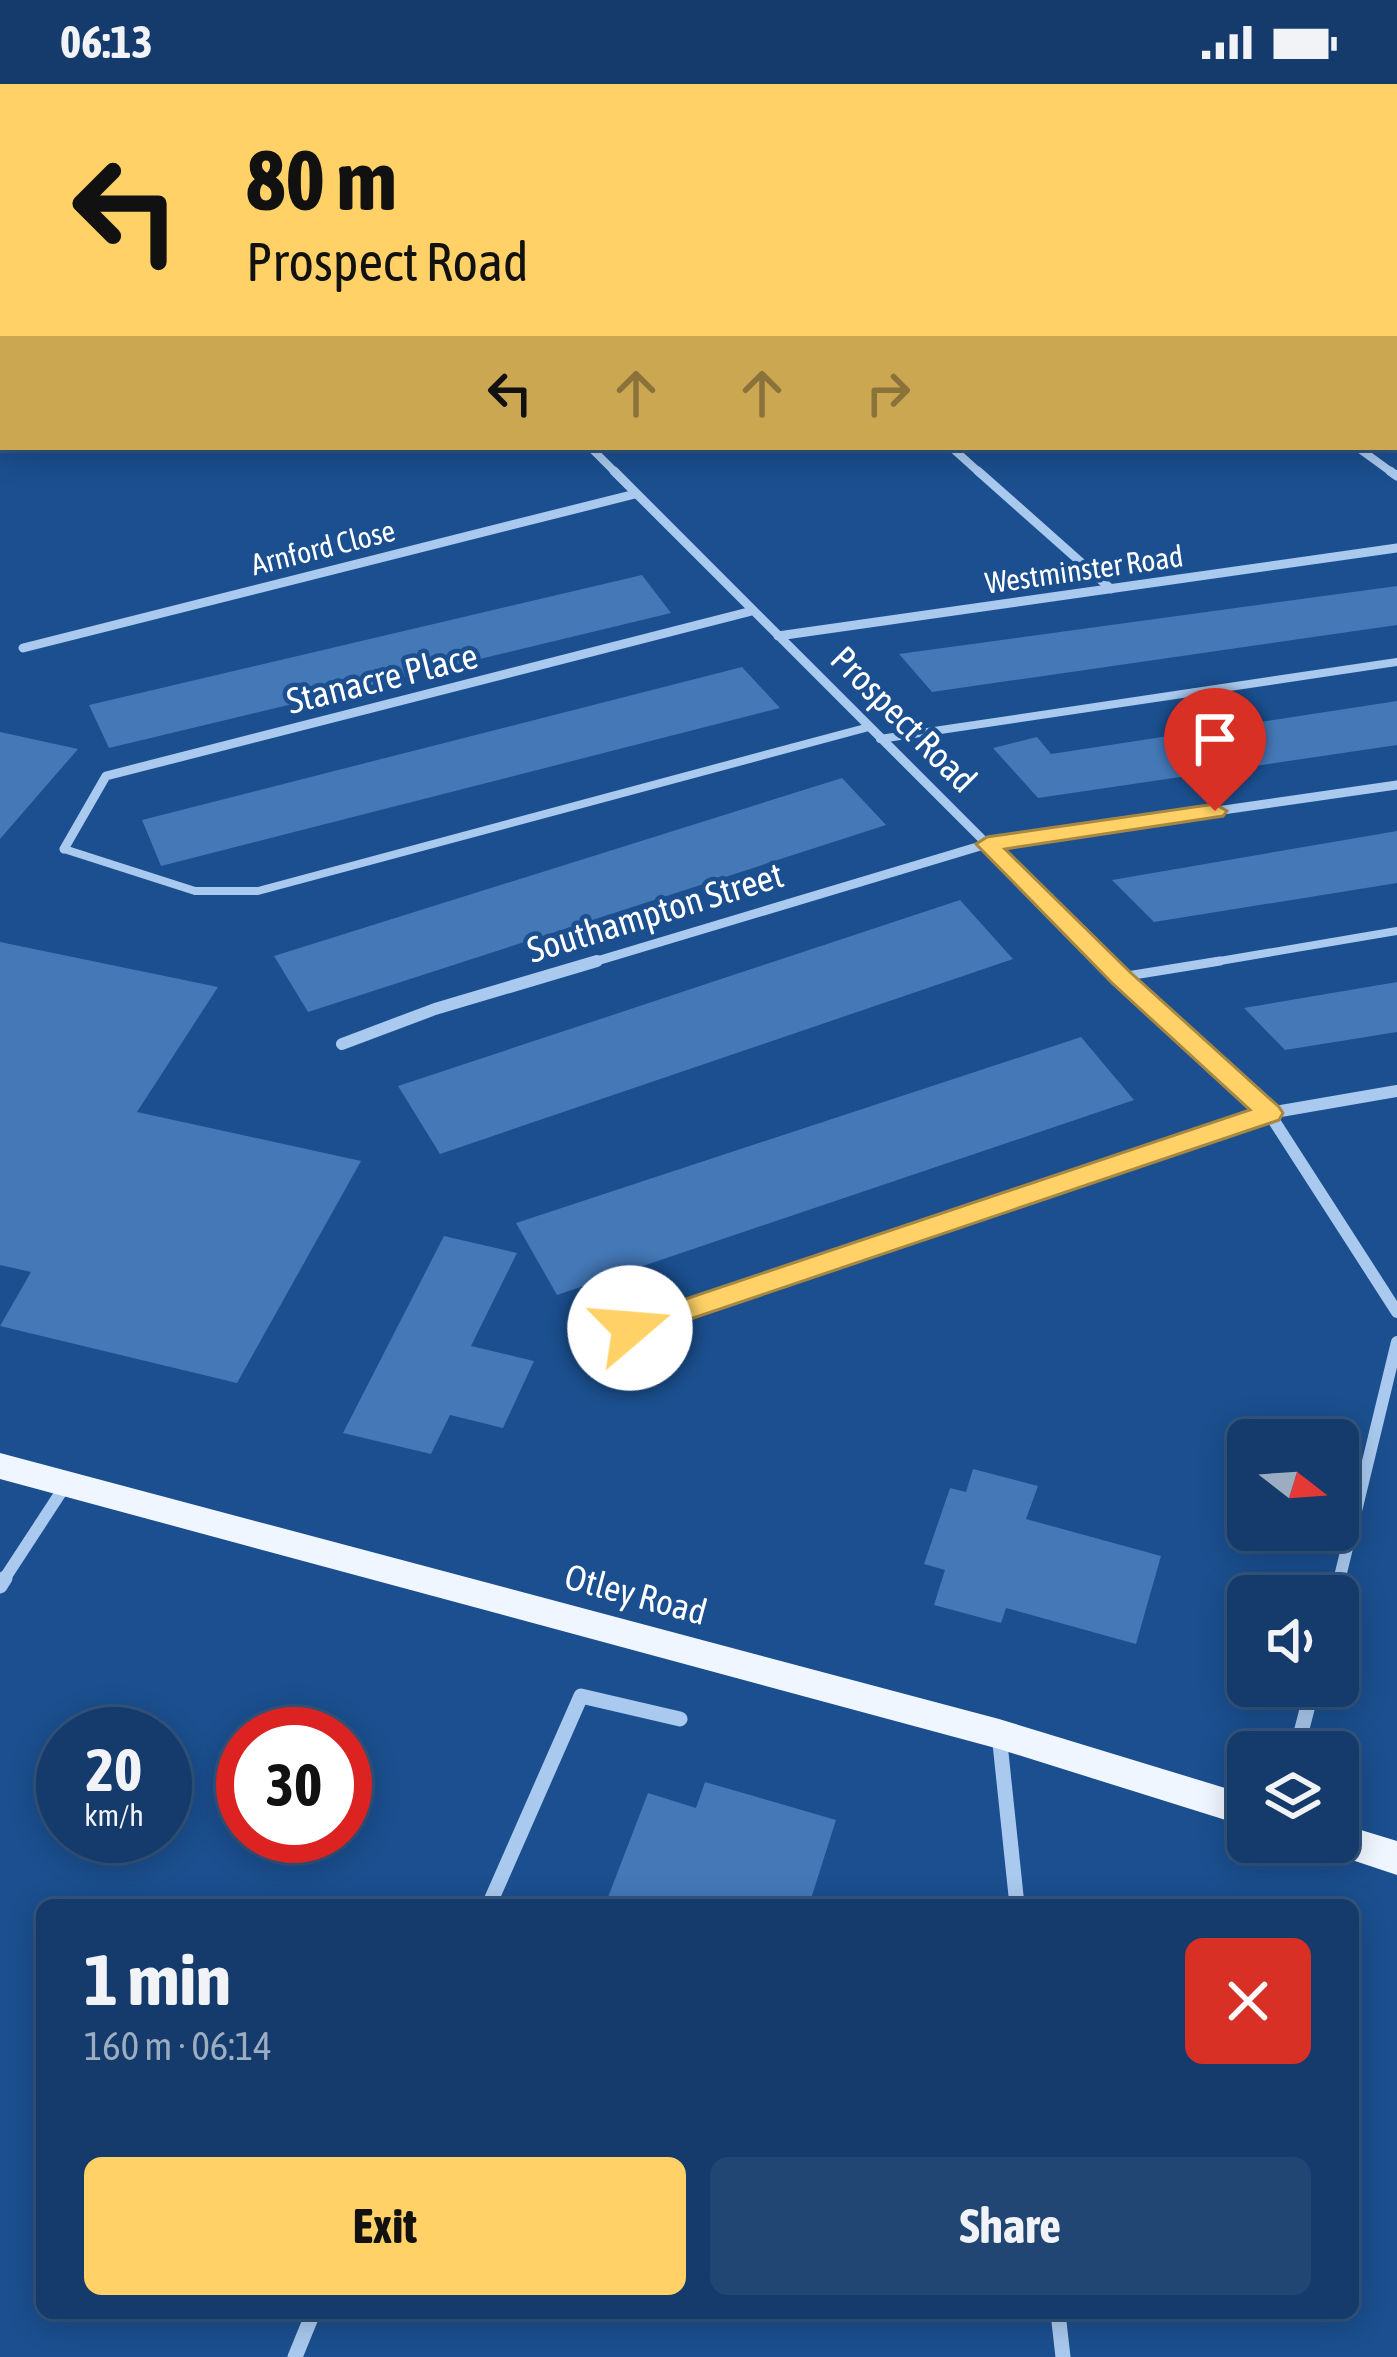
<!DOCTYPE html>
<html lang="en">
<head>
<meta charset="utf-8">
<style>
  :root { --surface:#143b6b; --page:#214673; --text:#f1f3f6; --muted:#9dadc1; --line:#33557e; --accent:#ffd166 }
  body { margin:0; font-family:"Asap Condensed",sans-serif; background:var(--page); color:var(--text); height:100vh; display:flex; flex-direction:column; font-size:45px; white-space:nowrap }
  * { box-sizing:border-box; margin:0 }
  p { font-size:39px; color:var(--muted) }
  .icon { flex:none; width:66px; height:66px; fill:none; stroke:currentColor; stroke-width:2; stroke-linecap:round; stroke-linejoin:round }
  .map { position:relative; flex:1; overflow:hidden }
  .sheet { position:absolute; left:36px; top:1815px; width:1323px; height:420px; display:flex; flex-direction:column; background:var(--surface); border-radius:18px; box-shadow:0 6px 30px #0003,0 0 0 3px var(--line) }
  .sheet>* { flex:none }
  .guide { position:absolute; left:0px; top:0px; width:1398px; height:366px; box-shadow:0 6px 30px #0003,0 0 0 3px var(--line); background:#ffd166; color:#111; overflow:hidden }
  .needle { width:78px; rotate:107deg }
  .buttons { position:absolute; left:1227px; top:1335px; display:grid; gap:24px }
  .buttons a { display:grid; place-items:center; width:132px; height:132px; border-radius:18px; background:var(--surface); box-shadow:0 6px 30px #0003,0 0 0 3px var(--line); font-size:60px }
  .speed { position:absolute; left:36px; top:1623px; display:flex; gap:24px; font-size:60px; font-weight:700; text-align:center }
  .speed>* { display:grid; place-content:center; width:156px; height:156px; border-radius:50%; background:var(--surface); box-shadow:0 6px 30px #0003,0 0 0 3px var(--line); line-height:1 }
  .speed small { font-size:30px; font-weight:400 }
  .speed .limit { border:18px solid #d22; background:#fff; color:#111 }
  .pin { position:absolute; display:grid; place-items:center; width:102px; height:102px; color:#fff; margin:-123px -51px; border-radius:50% 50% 50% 0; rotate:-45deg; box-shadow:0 0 12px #0007 }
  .pin .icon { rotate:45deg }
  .me { position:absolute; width:132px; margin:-66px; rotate:72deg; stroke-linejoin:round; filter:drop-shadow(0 0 9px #0008) }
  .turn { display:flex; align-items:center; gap:42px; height:252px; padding:0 48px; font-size:54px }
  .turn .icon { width:156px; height:156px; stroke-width:2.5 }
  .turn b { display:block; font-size:84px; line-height:102px }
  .lanes { display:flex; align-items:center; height:114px; padding:0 48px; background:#0003; justify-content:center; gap:60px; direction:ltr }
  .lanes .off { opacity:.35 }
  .round { display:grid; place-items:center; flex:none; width:126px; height:126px; border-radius:18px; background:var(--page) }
  .head { display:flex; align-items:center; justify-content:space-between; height:204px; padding:0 48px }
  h1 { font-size:72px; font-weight:700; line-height:90px }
  .action { display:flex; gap:24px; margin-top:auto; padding:24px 48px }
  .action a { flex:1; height:138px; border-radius:18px; background:var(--accent); color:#111; font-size:48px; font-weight:700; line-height:138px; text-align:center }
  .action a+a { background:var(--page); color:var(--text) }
  .status { display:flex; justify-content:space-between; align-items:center; height:84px; padding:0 60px; background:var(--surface); direction:ltr }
  .status svg { height:33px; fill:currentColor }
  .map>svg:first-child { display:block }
  .building { fill:#4478b7 }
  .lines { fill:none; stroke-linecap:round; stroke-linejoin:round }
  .lane-far1 { stroke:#a9c9ee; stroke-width:8 }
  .lane { stroke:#a9c9ee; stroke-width:9 }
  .street-far3 { stroke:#a9c9ee; stroke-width:8 }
  .street-far2 { stroke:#a9c9ee; stroke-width:9 }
  .street-far1 { stroke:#a9c9ee; stroke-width:12 }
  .street { stroke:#a9c9ee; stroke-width:15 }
  .primary { fill:#f0f6ff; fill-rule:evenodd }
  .route { fill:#ffd166; stroke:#a68842; stroke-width:3 }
  .labels { text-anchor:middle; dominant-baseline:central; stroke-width:9; stroke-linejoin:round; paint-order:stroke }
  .far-street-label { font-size:30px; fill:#fff; stroke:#1b4f8f }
  .street-label { font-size:36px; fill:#fff; stroke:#1b4f8f }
</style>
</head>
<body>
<div class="status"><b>06:13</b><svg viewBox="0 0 49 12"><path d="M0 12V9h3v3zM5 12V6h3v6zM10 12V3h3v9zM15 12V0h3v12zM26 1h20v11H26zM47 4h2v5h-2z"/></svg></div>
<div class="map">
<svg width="1397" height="2273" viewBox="0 0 1397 2273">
  <rect width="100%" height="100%" fill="#1b4f8f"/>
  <!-- building -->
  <path class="building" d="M642 491 671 529 109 664 89 621Z
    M1397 502V541L932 608 899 570Z
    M742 583 780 624 161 782 142 736Z
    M1397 617V661L1038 714 993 664 1037 653 1051 670Z
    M0 648 78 665 0 755Z
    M842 694 886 741 308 928 274 872Z
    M1397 747V799L1154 838 1112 796Z
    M960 816 1013 875 440 1070 398 1002Z
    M0 858 218 903 137 1028 361 1077 237 1299 0 1242 31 1188 0 1181Z
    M1397 898V948L1285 966 1244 924Z
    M1081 953 1134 1016 557 1211 516 1139Z
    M444 1152 517 1169 471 1262 534 1277 503 1344 450 1331 431 1370 343 1349Z
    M973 1385 1038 1402 1026 1435 1161 1472 1136 1560 1006 1524 1001 1539 934 1521 945 1486 924 1480 950 1404 966 1408Z
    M705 1698 836 1736 809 1821H605L648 1709 696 1724Z"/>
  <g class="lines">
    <!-- lane-far1 -->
    <path class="lane-far1" d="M880 655 1397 578
      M64 765 195 807H258L869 643
      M1202 880 1397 847"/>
    <!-- lane -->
    <path class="lane" d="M1121 893 1220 877"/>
    <!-- street-far3 -->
    <path class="street-far3" d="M356 3 386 0
      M590 363 617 390
      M951 363 981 390
      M1357 363 1394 390"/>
    <!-- street-far2 -->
    <path class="street-far2" d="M614 387 1107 880
      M978 387 1111 505
      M1390 387 1397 392
      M778 552 1397 464
      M23 564 635 410
      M64 765 106 692 752 527
      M587 880 987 760 1397 701"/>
    <!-- street-far1 -->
    <path class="street-far1" d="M1104 877 1269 1029 1397 1228
      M342 960 435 925 597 877
      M630 1244 1269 1029 1397 1007
      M3 1497 65 1402
      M1339 1497 1397 1258"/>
    <!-- street -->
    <path class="street" d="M0 1502 5 1494
      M1335 1512 1339 1494
      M999 1650 1017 1821
      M1296 1668 1313 1602
      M489 1821 581 1612 680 1635
      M1058 2229 1063 2273
      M295 2273 313 2229"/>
    <!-- primary -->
    <path class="primary" d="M0 1369 999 1635 1248 1711V1743L999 1665 0 1395Z
      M1338 1739 1397 1757V1791L1325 1767 1321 1758H1338Z"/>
  </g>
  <!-- route -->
  <path class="route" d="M1215 720 1227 727 1223 732 1005 765 1130 888 1279 1023 1283 1029 1279 1036 640 1252H620L616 1244 620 1237 1250 1026 1112 899 976 760 987 753Z"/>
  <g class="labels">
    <!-- far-street labels -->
    <g class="far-street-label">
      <text transform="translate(323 463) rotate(-14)">Arnford Close</text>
      <text transform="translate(1084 485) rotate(-8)">Westminster Road</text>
    </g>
    <!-- street labels -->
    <g class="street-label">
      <text transform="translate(382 594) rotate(-14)">Stanacre Place</text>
      <text transform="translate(904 635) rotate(45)">Prospect Road</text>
      <text transform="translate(655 828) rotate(-17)">Southampton Street</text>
      <text transform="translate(636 1510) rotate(15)">Otley Road</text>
    </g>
  </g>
</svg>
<div class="buttons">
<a><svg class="needle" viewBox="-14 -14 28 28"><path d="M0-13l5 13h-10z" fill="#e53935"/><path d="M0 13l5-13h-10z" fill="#9dadc1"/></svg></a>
<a><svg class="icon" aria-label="sound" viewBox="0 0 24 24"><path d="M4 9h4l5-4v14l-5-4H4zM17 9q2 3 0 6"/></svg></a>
<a><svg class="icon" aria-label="layers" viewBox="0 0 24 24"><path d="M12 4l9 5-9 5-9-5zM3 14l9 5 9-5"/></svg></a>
</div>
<div class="speed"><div>20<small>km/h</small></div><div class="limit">30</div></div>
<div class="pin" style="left:1215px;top:727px;background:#d93025"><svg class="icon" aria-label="arrive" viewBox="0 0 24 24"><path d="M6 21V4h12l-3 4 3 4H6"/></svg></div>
<svg class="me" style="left:630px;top:1244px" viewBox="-20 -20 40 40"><circle r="19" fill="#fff"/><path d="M0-13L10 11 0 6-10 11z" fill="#ffd166"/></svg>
<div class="guide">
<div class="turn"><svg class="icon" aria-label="left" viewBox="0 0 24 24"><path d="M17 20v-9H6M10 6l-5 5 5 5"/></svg><div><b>80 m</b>Prospect Road</div></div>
<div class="lanes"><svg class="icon" aria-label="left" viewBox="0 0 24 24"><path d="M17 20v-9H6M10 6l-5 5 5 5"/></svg><svg class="icon off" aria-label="ahead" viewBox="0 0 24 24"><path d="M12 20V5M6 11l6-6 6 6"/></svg><svg class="icon off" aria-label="ahead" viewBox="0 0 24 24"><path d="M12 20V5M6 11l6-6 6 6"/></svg><svg class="icon off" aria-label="right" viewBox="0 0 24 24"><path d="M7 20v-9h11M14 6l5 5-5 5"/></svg></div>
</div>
<section class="sheet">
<div class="head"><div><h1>1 min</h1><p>160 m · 06:14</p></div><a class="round" style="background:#d93025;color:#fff"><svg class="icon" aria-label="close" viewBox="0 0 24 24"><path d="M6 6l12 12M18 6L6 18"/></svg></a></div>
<div class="action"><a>Exit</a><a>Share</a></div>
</section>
</div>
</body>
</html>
